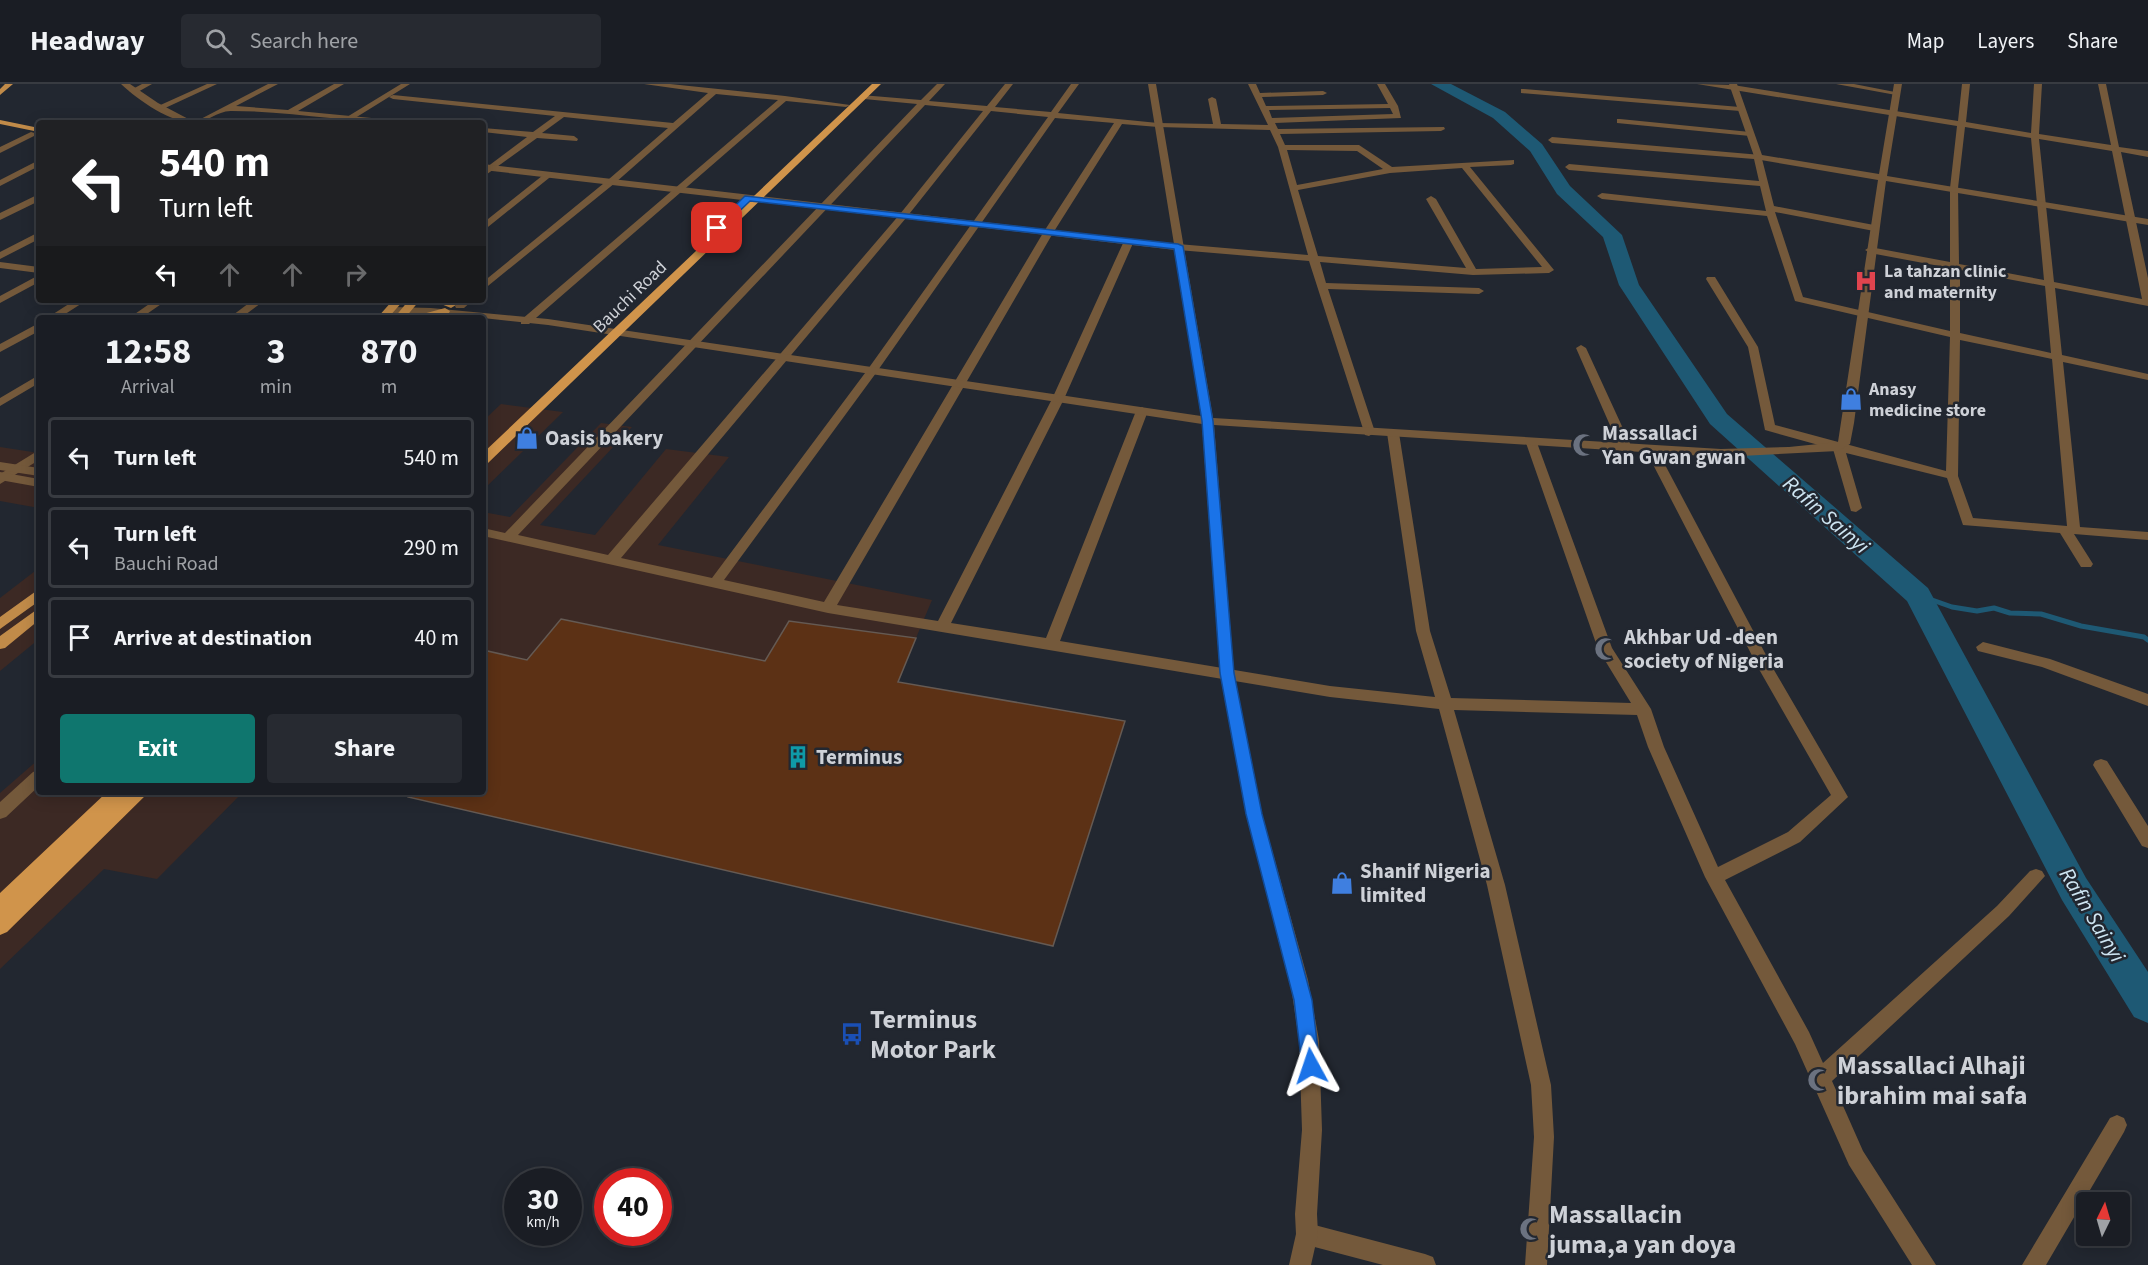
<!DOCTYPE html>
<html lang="en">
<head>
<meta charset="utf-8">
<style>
  :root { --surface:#1a1d24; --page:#272a31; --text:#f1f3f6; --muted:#9fa2a6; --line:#383b41; --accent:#0f766e }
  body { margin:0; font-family:"Source Sans 3",sans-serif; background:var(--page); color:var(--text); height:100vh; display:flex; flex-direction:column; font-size:22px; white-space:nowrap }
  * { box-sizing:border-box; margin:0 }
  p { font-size:20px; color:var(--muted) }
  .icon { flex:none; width:33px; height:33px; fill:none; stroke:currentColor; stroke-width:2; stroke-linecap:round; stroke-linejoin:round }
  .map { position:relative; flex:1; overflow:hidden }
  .drawer { position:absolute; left:36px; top:231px; width:450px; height:480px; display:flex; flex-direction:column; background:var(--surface); border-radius:6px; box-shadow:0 3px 15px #0003,0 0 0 2px var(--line) }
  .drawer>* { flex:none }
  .banner { position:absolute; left:36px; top:36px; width:450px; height:183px; border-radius:6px; box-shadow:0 3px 15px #0003,0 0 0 2px var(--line); background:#202124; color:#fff; overflow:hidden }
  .needle { width:39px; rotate:5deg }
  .buttons { position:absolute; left:2076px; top:1108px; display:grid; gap:12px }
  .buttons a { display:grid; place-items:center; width:54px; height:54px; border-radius:6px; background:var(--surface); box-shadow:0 3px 15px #0003,0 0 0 2px var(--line); font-size:30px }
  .speed { position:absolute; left:504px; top:1084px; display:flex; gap:12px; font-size:30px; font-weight:700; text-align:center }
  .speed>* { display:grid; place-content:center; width:78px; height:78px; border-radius:50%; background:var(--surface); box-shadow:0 3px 15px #0003,0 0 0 2px var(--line); line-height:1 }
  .speed small { font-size:15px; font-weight:400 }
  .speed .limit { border:9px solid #d22; background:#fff; color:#111 }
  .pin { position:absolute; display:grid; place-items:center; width:51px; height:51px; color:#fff; margin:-26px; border-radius:12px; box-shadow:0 3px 9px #0006 }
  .me { position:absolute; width:66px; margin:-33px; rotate:355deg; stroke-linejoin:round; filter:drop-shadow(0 0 4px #0008) }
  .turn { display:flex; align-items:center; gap:21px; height:126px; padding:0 24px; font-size:27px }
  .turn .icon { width:78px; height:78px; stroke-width:2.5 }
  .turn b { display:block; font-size:42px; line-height:51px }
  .lanes { display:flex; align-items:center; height:57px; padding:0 24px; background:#0003; justify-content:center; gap:30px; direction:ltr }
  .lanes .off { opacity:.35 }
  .eta { display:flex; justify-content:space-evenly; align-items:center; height:102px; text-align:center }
  .eta b { font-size:36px; font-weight:700; line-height:42px }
  .primary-button { display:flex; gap:12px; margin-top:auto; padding:12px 24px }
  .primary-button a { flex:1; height:69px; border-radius:6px; background:var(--accent); color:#fff; font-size:24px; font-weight:700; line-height:69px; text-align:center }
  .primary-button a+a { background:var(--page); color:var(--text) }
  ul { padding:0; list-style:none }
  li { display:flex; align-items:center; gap:18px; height:81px; margin:0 12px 9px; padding:0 12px; border:3px solid var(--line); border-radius:6px }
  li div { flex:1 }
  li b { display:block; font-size:22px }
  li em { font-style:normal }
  header { display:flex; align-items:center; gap:36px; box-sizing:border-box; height:84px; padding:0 30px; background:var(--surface); border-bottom:2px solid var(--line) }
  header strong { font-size:28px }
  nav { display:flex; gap:33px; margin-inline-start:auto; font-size:21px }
  .search { width:420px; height:54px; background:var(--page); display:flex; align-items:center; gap:15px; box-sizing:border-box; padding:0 21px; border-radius:6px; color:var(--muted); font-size:22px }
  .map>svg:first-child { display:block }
  .commercial { fill:#3c2924 }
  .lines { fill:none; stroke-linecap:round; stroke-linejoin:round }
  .stream { stroke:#1e5974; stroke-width:5 }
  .river { fill:#1e5974; fill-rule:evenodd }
  .building { fill:#5c3115; stroke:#655a53; stroke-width:1.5 }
  .minor { fill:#74593b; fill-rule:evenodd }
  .tertiary { fill:#74593b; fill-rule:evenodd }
  .primary { fill:#c18b49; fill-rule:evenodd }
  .trunk { fill:#d0944b; fill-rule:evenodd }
  .route { fill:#1a73e8; stroke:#114b97; stroke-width:1.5 }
  .labels { text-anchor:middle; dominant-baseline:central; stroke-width:5; stroke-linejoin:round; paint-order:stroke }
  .far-poi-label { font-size:18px; font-weight:bold; fill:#ced1d7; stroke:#222730; text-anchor:start }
  .far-street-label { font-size:18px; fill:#ced1d7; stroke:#222730 }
  .poi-label { font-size:21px; font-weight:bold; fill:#ced1d7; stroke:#222730; text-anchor:start }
  .water-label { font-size:22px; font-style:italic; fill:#cee5f2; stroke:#222730 }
  .near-poi-label { font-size:26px; font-weight:bold; fill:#ced1d7; stroke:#222730; text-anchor:start }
</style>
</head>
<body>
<header>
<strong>Headway</strong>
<div class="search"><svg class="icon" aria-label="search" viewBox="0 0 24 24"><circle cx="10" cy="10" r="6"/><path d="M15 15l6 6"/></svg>Search here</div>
<nav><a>Map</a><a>Layers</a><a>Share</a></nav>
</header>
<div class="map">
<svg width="2148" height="1181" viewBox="0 0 2148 1181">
  <rect width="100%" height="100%" fill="#222730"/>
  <!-- commercial -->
  <path class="commercial" d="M501 320 563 328 483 406V337Z
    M601 339 632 343 540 441 595 451 666 365 729 373 658 461 932 516 916 554 789 537 765 577 562 535 527 576 483 566V428L510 433Z
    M0 363 39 369V424L0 417Z
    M39 484V555L0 587V514Z
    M39 675V708H243L157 795 104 785 0 885V709Z"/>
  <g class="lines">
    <!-- stream -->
    <path class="stream" d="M1918 511 1952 523 1977 527 1994 524 2010 529 2041 530 2081 542 2144 553 2148 556"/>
    <!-- river -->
    <path class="river" d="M1431 0H1451L1505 28 1542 60 1570 102 1622 151 1639 201 1727 330 1928 504 2086 794 2148 888V939L2134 933 2062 816 1907 517 1710 340 1619 201 1603 153 1557 110 1530 67 1493 34Z"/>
  </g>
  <!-- building -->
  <path class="building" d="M561 535 765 577 789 537 916 554 898 598 1125 637 1053 862 408 713 409 708H483V566L527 576Z"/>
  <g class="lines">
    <!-- minor -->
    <path class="minor" d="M142 0H152L136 9 129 7Z
      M207 0H217L163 25 156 23Z
      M268 0H278L236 22 288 26 334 0H344L298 27 403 37 407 39C348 39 291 27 232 27 218 26 207 39 193 39Z
      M644 0H670L785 12 850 21 846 23 786 17 529 240H521V236L778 16 716 10 615 99 483 206V198L609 95 668 44 564 33 542 49 574 52 578 55 577 57 537 54 483 93V86L527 53 483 48V44L533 48 555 32 393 15 389 13 393 11 673 39 708 9Z
      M937 0H945L929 17 987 22 1005 0H1013L995 23 1051 28 1071 0H1079L1058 29 1158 39 1213 40 1208 15 1212 13 1216 15 1221 40 1268 41 1248 0H1256L1260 9 1323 7 1327 9 1323 11 1262 13 1266 22 1388 20 1377 0H1385L1398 22 1401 34 1275 39 1278 45 1444 43 1445 45 1441 47 1280 50 1285 61H1359L1392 83 1514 76V80L1511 81 1470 83 1554 186 1549 189 1473 191 1320 178 1326 199 1479 204 1484 207 1479 210 1328 205 1375 348 1369 352 1365 351 1309 177 1178 166 1173 163 1178 160 1308 171 1278 63 1270 46 1158 43 1122 40 1053 149 837 521 938 537 1052 315 1124 157 1132 155 1134 157 1064 315 951 539 1046 554 1136 327 1142 323 1148 327 1060 557 1330 602 1435 613 1416 547 1387 349 1393 345 1399 349 1430 547 1451 614 1631 619 1598 565 1526 359 1528 356H1536L1612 564 1651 625 1664 663 1718 783 1788 748 1831 711 1760 587 1645 365 1647 362H1655L1774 586 1848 713 1800 758 1725 796 1809 948 1823 979 1997 822 2030 787 2036 785 2042 787 2045 792 2009 832 1832 997 1863 1067 1936 1181H1912L1849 1081 1795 960 1705 793 1648 663 1637 631 1454 626 1505 801 1551 1001 1554 1053 1547 1181H1525L1534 1053 1531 1001 1487 801 1439 625 1330 613 828 529 483 452V444L505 449 917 20 864 15H861V11L921 16ZM925 21 983 27 900 130 608 471 518 451ZM1390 24 1393 30 1272 34 1269 26ZM991 27 1048 33 868 285 712 494 621 474 906 134ZM1055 34 1114 39 1043 149 824 518 724 496 876 289ZM1287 66 1357 67 1383 85 1297 101ZM1462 84 1542 183 1476 185 1436 115 1431 112 1426 115 1466 184 1318 172 1298 106 1390 89Z
      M1697 0 1733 1 1958 37 1962 0H1970L1966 38 2031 49 2034 0H2042L2039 50 2111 61 2098 0H2106L2119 63 2148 67V73L2121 68 2148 194V222L2055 204 2062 271 2148 290V296L2063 278 2080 443 2148 448V456L2074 450 2093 480 2091 483H2081L2060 449 1963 441 1947 394 1846 369 1862 424 1856 428 1851 427 1833 365 1765 346 1748 263 1706 195 1707 193H1715L1758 263 1775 341 1946 387 1950 253 1795 217 1767 132 1602 115 1597 112 1602 109 1766 127 1760 102 1569 86 1565 83 1569 80 1759 97 1754 75 1552 59 1548 56 1552 53 1761 71 1774 122 1874 141 1879 144 1874 147 1775 128 1803 213 1950 247V184L1870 169 1865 166 1870 163 1950 178V104L1957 42ZM1965 43 2031 54 2044 196 1959 180 1958 104ZM2039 55 2112 67 2142 215 2054 198ZM1960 186 2045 202 2051 269 1960 249ZM1960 256 2052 275 2067 442 1973 434 1958 392Z
      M1836 0H1854L1900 9 1896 11Z
      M1524 5 1740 23 1744 25 1740 27 1521 9V5Z
      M1620 35 1750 48 1754 50 1750 52 1617 39V35Z
      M31 48 38 50 0 69V63Z
      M39 76V82L0 102V96Z
      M547 88 554 90 483 147V139Z
      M39 110V117L0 136V129Z
      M39 148V155L0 175V168Z
      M0 178 39 183V189L0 184Z
      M39 191V198L0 219V212Z
      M75 216H87L59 234H47Z
      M155 216H167L141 234H129Z
      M253 216H265L241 234H229Z
      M461 216H473L464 224H456L455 222Z
      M39 239V247L0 268V260Z
      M1581 261 1586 264 1632 364 1630 367H1622L1620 364 1576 264Z
      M39 291V299L0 322V314Z
      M39 366V376L0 400V390Z
      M1983 558 2050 575 2148 610V622L2042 583 1978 567 1976 563Z
      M2101 675 2107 677 2148 742V764L2142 762 2093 681 2095 677Z
      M39 686V702L6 733 0 735V718L33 688Z
      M2117 1031 2124 1034 2127 1041 2124 1048 2046 1181H2022L2110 1034Z
      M1307 1139 1425 1170 1433 1173 1436 1181H1383L1307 1161 1299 1158 1296 1150 1299 1142Z"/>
    <!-- tertiary -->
    <path class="tertiary" d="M121 0H130L158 19 196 39C171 39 139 17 121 0Z
      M401 0H410L347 39H337Z
      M1148 0H1156L1213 334 1721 365 1789 363 1838 358 1878 96 1755 75 1729 0H1737L1762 71 1879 90 1894 0H1902L1887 92 2148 135V141L1886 97 1854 339 1850 360 1838 367 1721 373 1214 341 1234 589 1262 730 1308 896 1319 956 1322 1046 1317 1130 1318 1150 1311 1181H1289L1296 1150 1295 1130 1302 1046 1299 956 1290 896 1246 730 1220 589 1202 340 548 241 483 234 392 229 387 226 392 223 431 224 548 235 1201 332 1175 166 483 86V80L1174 160Z
      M0 378 39 384V392L0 386Z
      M0 388 39 395V403L0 396Z"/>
    <!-- primary -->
    <path class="primary" d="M5 0H13L0 11V5Z
      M0 36 39 44V48L0 40Z
      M393 216H404L388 234H377Z
      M409 216H420L405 234H394Z
      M431 216H446L456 221 451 224Z
      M445 224 450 227 449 229 427 234H408Z
      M39 505V517L0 545V533Z
      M39 524V536L5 564 0 565V552Z"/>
    <!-- trunk -->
    <path class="trunk" d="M872 0H881L488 379 483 380V369Z
      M107 708H149L7 848 0 851V809Z"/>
  </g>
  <!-- route -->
  <path class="route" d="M745 112 1178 160 1183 162 1213 337 1234 589 1262 730 1312 916 1320 982 1318 988 1311 991 1305 988 1302 982 1294 916 1246 730 1220 589 1202 337 1174 165 750 117 720 146H714V142Z"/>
  <!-- icons -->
  <defs>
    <g id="hospital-bare" transform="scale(1.8)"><path d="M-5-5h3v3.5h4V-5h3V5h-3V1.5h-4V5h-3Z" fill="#e0444e" stroke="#222730" stroke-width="2.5" paint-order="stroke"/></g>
    <g id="shop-bare" transform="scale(1.8)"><path d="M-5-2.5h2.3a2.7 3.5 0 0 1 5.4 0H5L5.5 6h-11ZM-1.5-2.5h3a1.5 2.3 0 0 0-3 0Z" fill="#3f7fe0" stroke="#222730" stroke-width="2.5" paint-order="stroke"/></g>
    <g id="mosque-bare" transform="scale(1.8)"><path d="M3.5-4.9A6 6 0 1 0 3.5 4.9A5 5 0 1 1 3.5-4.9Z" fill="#6b7280" stroke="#222730" stroke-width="2.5" paint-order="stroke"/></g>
    <g id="building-bare" transform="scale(1.8)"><path d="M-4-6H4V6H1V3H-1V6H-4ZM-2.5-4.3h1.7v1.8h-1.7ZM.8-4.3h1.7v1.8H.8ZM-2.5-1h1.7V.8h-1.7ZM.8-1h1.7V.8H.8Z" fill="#0f9aa8" stroke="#222730" stroke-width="2.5" paint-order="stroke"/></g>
    <g id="bus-bare" transform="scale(1.8)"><path d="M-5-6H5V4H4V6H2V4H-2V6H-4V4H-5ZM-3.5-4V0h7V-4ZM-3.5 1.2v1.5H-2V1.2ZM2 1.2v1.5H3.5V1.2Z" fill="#1a4fb4" stroke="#222730" stroke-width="2.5" paint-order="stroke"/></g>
  </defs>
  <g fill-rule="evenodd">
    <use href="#hospital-bare" x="1866" y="197"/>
    <use href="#shop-bare" x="1851" y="315"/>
    <use href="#shop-bare" x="527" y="354"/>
    <use href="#mosque-bare" x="1584" y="361"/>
    <use href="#mosque-bare" x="1606" y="565"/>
    <use href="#building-bare" x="798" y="673"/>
    <use href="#shop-bare" x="1342" y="799"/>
    <use href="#bus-bare" x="852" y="950"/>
    <use href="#mosque-bare" x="1819" y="996"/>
    <use href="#mosque-bare" x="1531" y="1145"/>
  </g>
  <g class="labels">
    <!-- far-poi labels -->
    <g class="far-poi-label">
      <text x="1884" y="187">La tahzan clinic<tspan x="1884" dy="21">and maternity</tspan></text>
      <text x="1869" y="305">Anasy<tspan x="1869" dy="21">medicine store</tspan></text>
    </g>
    <!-- far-street labels -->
    <g class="far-street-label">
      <text transform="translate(630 213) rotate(-44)">Bauchi Road</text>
    </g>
    <!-- poi labels -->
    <g class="poi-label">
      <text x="1602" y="349">Massallaci<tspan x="1602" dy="24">Yan Gwan gwan</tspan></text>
      <text x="545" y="354">Oasis bakery</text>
      <text x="1624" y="553">Akhbar Ud -deen<tspan x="1624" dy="24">society of Nigeria</tspan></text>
      <text x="816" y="673">Terminus</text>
      <text x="1360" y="787">Shanif Nigeria<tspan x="1360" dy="24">limited</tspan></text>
    </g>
    <!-- water labels -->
    <g class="water-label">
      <text transform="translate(1826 431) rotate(41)">Rafin Sainyi</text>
      <text transform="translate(2092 831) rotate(59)">Rafin Sainyi</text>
    </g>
    <!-- near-poi labels -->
    <g class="near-poi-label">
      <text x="870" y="935">Terminus<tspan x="870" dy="30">Motor Park</tspan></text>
      <text x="1837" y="981">Massallaci Alhaji<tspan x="1837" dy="30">ibrahim mai safa</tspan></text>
      <text x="1549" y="1130">Massallacin<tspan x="1549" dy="30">juma,a yan doya</tspan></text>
    </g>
  </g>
</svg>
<div class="buttons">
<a><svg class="needle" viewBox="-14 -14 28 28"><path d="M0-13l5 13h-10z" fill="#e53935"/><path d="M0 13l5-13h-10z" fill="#9fa2a6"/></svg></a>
</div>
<div class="speed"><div>30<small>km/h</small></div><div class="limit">40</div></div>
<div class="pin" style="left:717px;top:144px;background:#d93025"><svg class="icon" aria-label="arrive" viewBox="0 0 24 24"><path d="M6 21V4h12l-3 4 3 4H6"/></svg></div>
<svg class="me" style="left:1311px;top:982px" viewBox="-20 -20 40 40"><path d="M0-17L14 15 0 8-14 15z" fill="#1a73e8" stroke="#fff" stroke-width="4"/></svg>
<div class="banner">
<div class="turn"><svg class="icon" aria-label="left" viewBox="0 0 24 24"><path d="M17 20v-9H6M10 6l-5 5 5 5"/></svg><div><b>540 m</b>Turn left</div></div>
<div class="lanes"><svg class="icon" aria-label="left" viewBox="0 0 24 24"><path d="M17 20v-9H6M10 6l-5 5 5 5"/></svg><svg class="icon off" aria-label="ahead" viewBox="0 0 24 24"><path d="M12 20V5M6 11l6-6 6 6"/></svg><svg class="icon off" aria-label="ahead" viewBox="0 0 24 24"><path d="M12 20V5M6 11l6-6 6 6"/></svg><svg class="icon off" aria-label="right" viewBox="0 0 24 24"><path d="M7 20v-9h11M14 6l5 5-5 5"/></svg></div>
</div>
<section class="drawer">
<div class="eta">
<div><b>12:58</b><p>Arrival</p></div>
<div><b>3</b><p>min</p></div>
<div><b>870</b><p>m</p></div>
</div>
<ul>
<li><svg class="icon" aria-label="left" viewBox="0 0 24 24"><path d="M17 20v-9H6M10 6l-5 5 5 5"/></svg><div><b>Turn left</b></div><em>540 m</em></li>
<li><svg class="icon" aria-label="left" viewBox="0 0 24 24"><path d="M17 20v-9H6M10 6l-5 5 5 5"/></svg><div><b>Turn left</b><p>Bauchi Road</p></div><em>290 m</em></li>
<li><svg class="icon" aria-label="arrive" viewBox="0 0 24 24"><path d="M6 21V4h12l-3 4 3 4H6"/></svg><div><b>Arrive at destination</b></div><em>40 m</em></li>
</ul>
<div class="primary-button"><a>Exit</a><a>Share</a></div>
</section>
</div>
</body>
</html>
